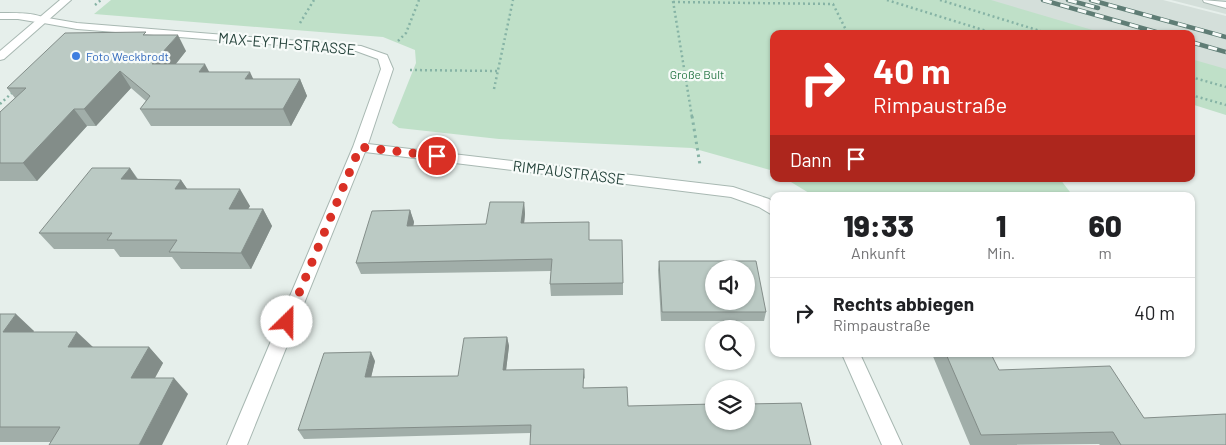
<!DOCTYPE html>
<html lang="de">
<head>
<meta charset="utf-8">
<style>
  :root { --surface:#fff; --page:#f6f6f6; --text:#202124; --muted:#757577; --line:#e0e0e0 }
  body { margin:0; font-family:Barlow,sans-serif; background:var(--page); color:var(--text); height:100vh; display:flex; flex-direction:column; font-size:19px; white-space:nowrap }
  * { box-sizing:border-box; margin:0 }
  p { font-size:16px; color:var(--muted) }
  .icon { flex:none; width:28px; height:28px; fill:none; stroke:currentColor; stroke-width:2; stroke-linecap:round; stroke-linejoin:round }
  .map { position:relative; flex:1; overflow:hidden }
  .drawer { position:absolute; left:770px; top:192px; width:425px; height:165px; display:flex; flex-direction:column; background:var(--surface); border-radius:10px; box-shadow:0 1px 4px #0004 }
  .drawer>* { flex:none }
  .guide { position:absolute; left:770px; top:30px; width:425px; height:152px; border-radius:10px; box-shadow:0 1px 4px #0004; background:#d93025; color:#fff; overflow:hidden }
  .tools { position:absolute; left:705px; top:260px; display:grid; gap:10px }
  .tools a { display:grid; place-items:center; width:50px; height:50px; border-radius:50%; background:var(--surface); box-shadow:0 1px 4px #0004; font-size:25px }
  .pin { position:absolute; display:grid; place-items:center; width:42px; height:42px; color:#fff; margin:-21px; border:2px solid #fff; border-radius:50%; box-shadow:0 1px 5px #0007 }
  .me { position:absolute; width:55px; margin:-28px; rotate:23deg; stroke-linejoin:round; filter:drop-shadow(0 0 4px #0008) }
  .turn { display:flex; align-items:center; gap:18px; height:105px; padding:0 20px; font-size:22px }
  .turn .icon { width:65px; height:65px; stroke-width:2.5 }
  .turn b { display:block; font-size:35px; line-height:42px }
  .then { display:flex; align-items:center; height:48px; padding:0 20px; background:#0003; gap:10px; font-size:19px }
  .eta { display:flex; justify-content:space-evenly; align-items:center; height:85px; text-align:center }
  .eta b { font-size:30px; font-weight:800; line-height:35px }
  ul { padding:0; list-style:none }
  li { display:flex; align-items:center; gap:15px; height:70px; padding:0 20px; border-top:1px solid var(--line) }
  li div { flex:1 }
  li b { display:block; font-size:19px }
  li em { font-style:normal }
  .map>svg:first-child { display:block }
  .built { fill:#d4dfda }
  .green { fill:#bfe0c8 }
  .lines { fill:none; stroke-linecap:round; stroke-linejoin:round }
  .service-casing { stroke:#a8b8b2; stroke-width:2 }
  .minor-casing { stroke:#a8b8b2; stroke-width:2 }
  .tertiary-casing { stroke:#a8b8b2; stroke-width:2 }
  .path-far1 { stroke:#86b3a5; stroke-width:2.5; stroke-dasharray:2 3; stroke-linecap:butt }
  .path { stroke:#86b3a5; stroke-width:3; stroke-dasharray:2.5 4; stroke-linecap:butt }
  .service { fill:#fff; fill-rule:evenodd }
  .minor { fill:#fff; fill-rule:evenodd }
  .tertiary { fill:#fff; fill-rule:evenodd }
  .rail-casing { stroke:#5f7d75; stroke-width:4.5 }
  .rail { stroke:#f7fbf9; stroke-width:3; stroke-dasharray:9; stroke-linecap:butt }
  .wall { fill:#a1aea9 }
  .shaded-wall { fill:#838d89 }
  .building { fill:#bbcac4; stroke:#838d89; fill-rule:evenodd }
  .route { stroke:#d93025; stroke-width:9; stroke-dasharray:0 16.2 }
  .shop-dot { fill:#3f7fe0; stroke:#f7fbf9; stroke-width:2 }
  .labels { text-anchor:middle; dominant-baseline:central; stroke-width:4.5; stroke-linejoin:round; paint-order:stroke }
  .far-shop-label { font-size:12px; fill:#366cbe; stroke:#f7fbf9; text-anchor:start }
  .far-park-label { font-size:12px; fill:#2d7a4b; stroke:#f7fbf9 }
  .street-label { font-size:15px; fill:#24423a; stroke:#f7fbf9 }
</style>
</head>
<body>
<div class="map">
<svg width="1226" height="445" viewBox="0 0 1226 445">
  <rect width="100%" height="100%" fill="#e6efeb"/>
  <!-- built -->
  <path class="built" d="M985 0H1163L1226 16V70L1191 60V34H1101Z
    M1171 0H1226V14Z"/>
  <!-- green -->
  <path class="green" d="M111 0H991L1106 34H969L957 30 959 34H774V171L692 148 499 139 399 128 392 123 416 63 415 50 383 37 94 14Z
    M1191 59 1226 69V115L1191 104Z
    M786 179H1060L1073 196H814Z"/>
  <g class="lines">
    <!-- service casing -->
    <g class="service-casing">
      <path id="service" d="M1203 0 1226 2V8L1204 2Z
        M0 13C12 13 39 12 47 20L42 23 18 19H0Z"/>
    </g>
    <!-- minor casing -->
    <g class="minor-casing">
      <path id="minor" d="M42 17 77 23 361 46 387 55 393 69 368 144 733 187 769 199 774 203V216L759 207 731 197 365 152 247 445H227L353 147 381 69 378 59 356 51 77 29 38 22 37 20 38 18Z
        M842 354H860L902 445H882Z"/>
    </g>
    <!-- tertiary casing -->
    <g class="tertiary-casing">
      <path id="tertiary" d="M60 0H71L4 59 0 60V51Z"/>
    </g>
    <!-- path-far1 -->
    <path class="path-far1" d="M887 0 996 34
      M940 0 1050 34
      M673 1 692 117
      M673 2 833 4 848 34
      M95 5 101 0
      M300 23 314 0
      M398 41 406 33 419 0
      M410 70 498 71
      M1191 77 1226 87
      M494 89 513 0
      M1191 95 1226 105
      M0 104 14 91"/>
    <!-- path -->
    <path class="path" d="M692 116 700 165"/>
    <!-- service -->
    <use href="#service" class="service"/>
    <!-- minor -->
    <use href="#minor" class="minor"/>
    <!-- tertiary -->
    <use href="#tertiary" class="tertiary"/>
    <!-- rail casing -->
    <g class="rail-casing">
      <path id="rail" d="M1043 0 1163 34
        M1068 0 1098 8
        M1091 0 1226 37
        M1191 42 1226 52"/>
    </g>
    <!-- rail -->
    <use href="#rail" class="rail"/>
  </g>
  <!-- wall -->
  <path class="wall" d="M147 35 186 51 176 64 209 72 253 79H300L307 96 291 126H151L140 109 146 101 131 88 96 126H87L37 181H0V112L15 98 7 88Z
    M130 168 138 179 181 180 187 189 250 206 248 209H263L272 226 251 269H181L172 257H120L114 249H54L39 233Z
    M524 202 525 214 524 223 589 240 623 283V295L551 296 550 284 551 271 361 274 356 263 410 210 414 222 413 226 486 224Z
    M659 261 766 312 764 321H661L658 270Z
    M0 314 34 331 33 332 92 347H149L163 363 155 378 188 394 51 442H0Z
    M507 337 509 346 506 370 584 369 585 378 531 433 304 439 298 430 375 361 371 377 458 376Z
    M932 354H991L999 370 1226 445H1100L1099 444 970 445Z"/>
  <!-- shaded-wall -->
  <path class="shaded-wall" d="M178 35 186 51 162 81 152 64Z
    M205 64 214 81 199 72Z
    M120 71 131 88 96 126 84 109Z
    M250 72 258 89 245 79Z
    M300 79 307 96 291 126 283 109Z
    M74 109 87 126 37 181 23 163Z
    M130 168 141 185 121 179Z
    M181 180 192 196 175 189Z
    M240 189 250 206 238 226 229 209Z
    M524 202 525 214 523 234 521 223Z
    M263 209 272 226 251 269 241 253Z
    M410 210 414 222 411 238 407 226Z
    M16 314 34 331 21 348 3 332Z
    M77 332 94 348 68 347Z
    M507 337 509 346 505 379 503 370Z
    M149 347 163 363 146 394 131 378Z
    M371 352 375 361 369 386 365 377Z
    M174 378 188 394 162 445H139Z"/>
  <!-- building -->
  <path class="building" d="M146 32 143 35H178L152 64H205L199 72H250L245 79H300L283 109H140L150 96 120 71 84 109H74L23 163H0V112L26 88H7L65 33Z
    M92 168H130L121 179 181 180 175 189H240L229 209H263L241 253 169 252 177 240H107L112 233H39Z
    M490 202H524L521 223 589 222V240H622L623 283 550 284 552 259 356 263 372 211 410 210 407 226 486 224Z
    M659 261H756L766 312H662ZM714 269H746V301H714Z
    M0 314H16L3 332H77L68 347H149L131 378H174L139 445H49L60 427H0Z
    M507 337 503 370 584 369 583 388 627 387 628 406 714 404V421H746V404L801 403 811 445H530L531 425 298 430 324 353 371 352 365 377 458 376 464 338Z
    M946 354H991L999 370 1110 366 1144 418 1226 414V445H1121L1113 432 981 435Z"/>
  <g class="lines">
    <!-- route -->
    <path class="route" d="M287 322 360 147 437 156"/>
  </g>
  <!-- markers -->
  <circle class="shop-dot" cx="76" cy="56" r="5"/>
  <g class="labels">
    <!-- far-shop labels -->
    <g class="far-shop-label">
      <text x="86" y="56">Foto Weckbrodt</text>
    </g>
    <!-- far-park labels -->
    <g class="far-park-label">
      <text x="697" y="74">Große Bult</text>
    </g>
    <!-- street labels -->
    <g class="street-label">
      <text transform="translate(287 43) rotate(5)">MAX-EYTH-STRASSE</text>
      <text transform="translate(569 172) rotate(7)">RIMPAUSTRASSE</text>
    </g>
  </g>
</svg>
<div class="tools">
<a><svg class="icon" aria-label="sound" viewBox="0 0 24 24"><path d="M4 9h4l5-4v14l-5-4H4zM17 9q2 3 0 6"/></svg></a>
<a><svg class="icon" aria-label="search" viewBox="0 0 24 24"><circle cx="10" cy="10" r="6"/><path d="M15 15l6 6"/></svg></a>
<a><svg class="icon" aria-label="layers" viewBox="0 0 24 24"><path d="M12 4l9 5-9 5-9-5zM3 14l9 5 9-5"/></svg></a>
</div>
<div class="pin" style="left:437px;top:156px;background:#d93025"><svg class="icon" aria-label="arrive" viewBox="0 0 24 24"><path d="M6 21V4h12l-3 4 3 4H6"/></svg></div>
<svg class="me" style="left:287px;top:322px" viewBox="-20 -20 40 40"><circle r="19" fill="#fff"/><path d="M0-13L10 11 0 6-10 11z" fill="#d93025"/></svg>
<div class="guide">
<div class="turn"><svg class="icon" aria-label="right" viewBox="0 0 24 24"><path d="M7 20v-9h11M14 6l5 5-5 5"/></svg><div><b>40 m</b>Rimpaustraße</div></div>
<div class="then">Dann<svg class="icon" aria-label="arrive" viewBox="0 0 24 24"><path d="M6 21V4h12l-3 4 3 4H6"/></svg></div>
</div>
<section class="drawer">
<div class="eta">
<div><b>19:33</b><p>Ankunft</p></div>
<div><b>1</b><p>Min.</p></div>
<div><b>60</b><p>m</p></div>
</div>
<ul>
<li><svg class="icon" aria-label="right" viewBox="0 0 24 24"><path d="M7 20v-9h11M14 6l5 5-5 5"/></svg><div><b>Rechts abbiegen</b><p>Rimpaustraße</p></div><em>40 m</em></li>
</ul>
</section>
</div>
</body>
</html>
